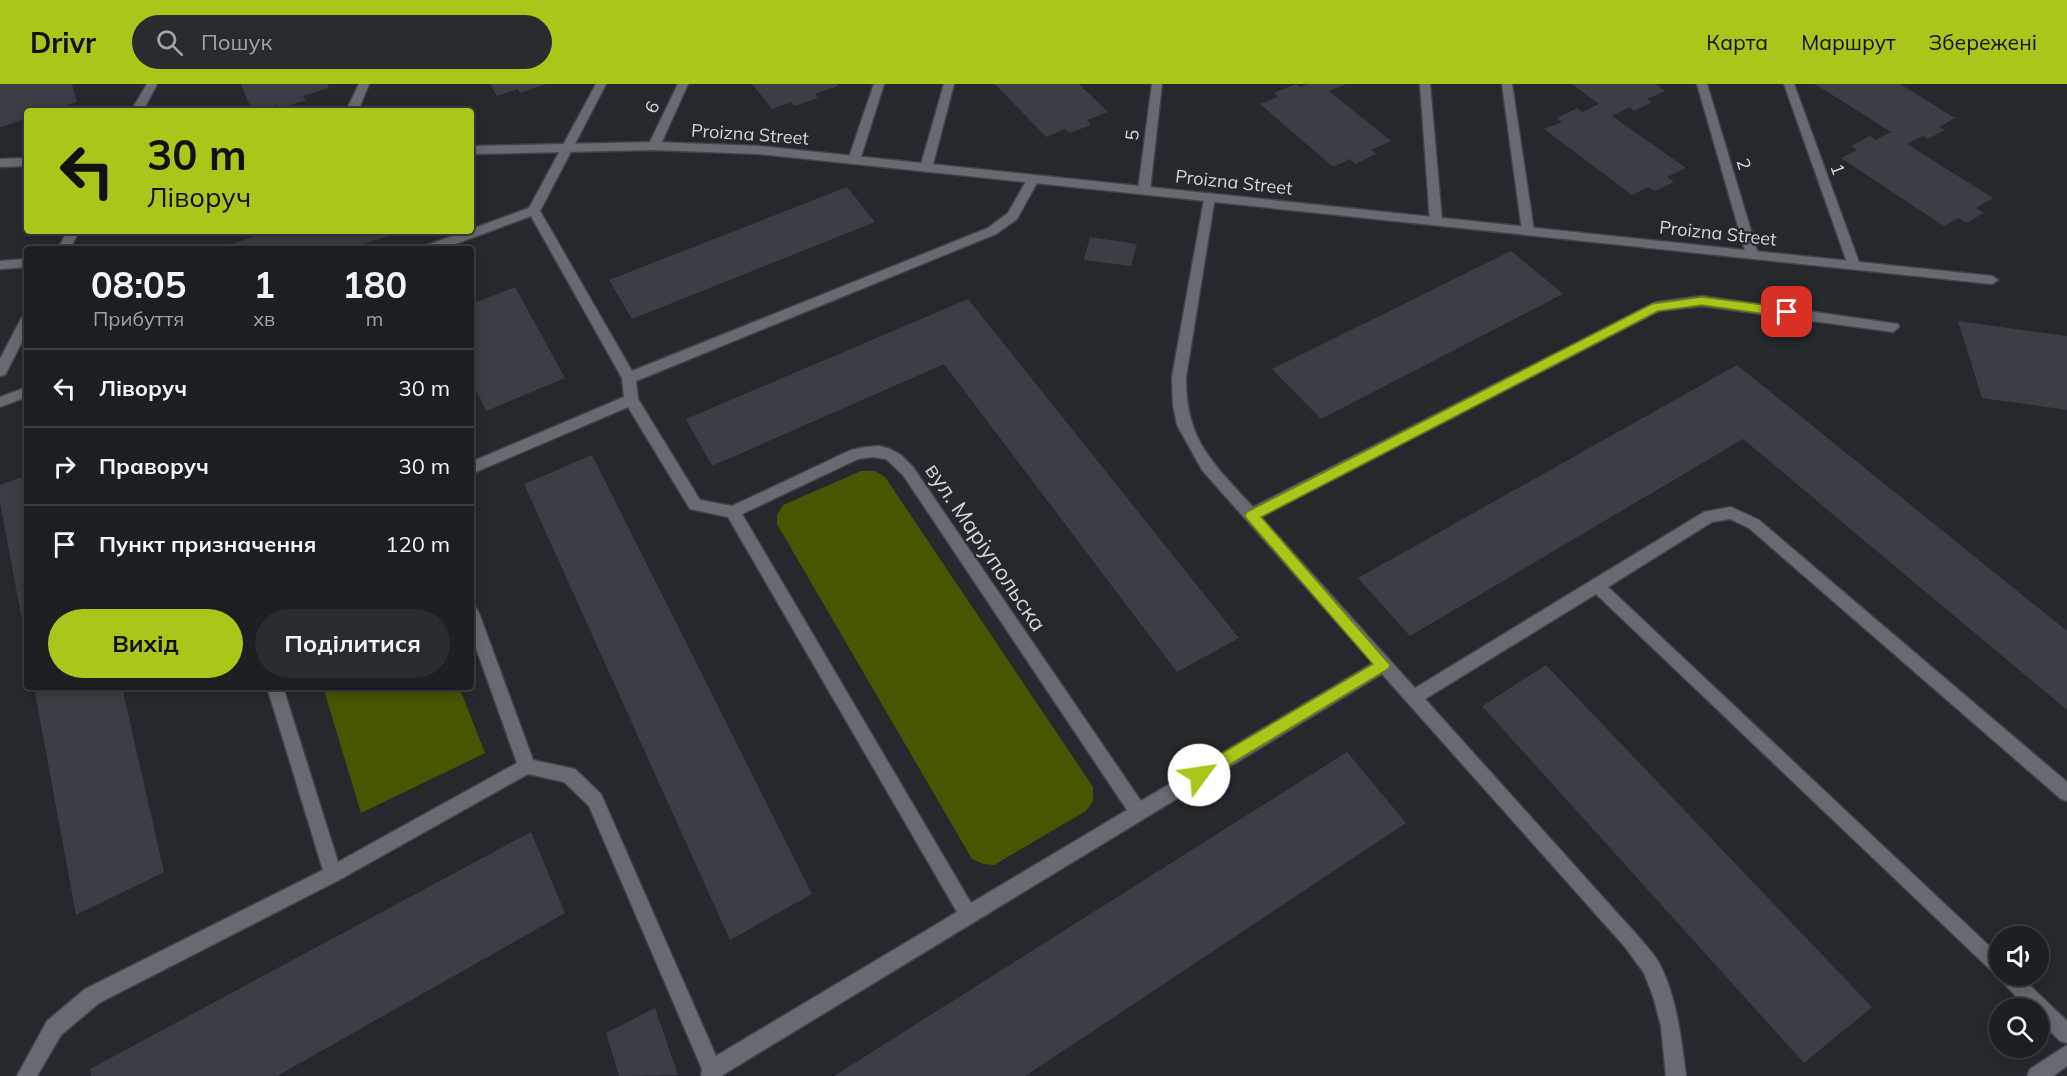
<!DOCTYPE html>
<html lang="uk">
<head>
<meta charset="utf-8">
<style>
  :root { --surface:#1b1f22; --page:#282c2f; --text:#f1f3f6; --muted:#a0a2a5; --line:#393d40; --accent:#a9c71b }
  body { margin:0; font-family:Mulish,sans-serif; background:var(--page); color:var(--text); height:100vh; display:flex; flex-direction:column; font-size:22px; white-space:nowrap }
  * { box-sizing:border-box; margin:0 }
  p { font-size:20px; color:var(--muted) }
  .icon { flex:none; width:33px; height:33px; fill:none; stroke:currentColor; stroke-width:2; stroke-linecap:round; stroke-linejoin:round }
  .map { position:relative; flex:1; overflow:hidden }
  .details { position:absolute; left:24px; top:162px; width:450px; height:444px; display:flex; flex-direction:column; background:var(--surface); border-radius:6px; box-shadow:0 3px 15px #0003,0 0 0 2px var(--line) }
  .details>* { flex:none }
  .banner { position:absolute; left:24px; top:24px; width:450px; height:126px; border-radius:6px; box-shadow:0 3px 15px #0003,0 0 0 2px var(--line); background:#a9c71b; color:#111; overflow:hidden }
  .controls { position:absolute; left:1989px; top:842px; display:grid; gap:12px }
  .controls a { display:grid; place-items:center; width:60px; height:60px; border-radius:50%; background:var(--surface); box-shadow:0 3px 15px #0003,0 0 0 2px var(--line); font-size:30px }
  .pin { position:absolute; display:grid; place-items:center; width:51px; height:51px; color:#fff; margin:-26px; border-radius:12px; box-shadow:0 3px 9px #0006 }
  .me { position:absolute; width:66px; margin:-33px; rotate:59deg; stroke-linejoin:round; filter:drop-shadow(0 0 4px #0008) }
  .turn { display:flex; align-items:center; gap:21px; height:126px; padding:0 24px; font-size:27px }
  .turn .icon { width:78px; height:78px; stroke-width:2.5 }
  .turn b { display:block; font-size:42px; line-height:51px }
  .eta { display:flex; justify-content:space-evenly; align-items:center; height:102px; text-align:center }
  .eta b { font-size:36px; font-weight:700; line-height:42px }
  .action { display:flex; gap:12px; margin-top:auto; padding:12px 24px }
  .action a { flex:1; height:69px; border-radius:36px; background:var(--accent); color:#111; font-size:24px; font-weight:700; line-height:69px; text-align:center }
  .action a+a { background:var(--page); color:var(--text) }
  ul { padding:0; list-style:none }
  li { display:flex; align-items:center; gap:18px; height:78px; padding:0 24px; border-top:2px solid var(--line) }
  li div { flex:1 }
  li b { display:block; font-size:22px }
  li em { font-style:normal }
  header { display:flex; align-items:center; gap:36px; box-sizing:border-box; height:84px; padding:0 30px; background:var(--accent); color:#111 }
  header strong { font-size:28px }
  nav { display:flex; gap:33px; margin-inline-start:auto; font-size:21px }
  .search { width:420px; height:54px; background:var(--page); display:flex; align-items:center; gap:15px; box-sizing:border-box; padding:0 21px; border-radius:33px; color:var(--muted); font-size:22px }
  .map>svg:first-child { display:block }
  .green { fill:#475600 }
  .building { fill:#3a3f45 }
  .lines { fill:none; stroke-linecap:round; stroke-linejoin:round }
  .lane-casing { stroke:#41444a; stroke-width:3 }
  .street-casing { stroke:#41444a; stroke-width:3 }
  .lane { fill:#666b72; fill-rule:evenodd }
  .street { fill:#666b72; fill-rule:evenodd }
  .route { fill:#a9c71b; stroke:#6e8112; stroke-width:1.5 }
  .labels { text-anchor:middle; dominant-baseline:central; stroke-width:4.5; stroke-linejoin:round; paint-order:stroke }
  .far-street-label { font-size:18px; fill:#d4d6da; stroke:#24292e }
  .street-label { font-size:22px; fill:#d4d6da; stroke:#24292e }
</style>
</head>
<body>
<header>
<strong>Drivr</strong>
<div class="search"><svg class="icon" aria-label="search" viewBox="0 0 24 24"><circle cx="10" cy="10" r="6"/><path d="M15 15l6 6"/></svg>Пошук</div>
<nav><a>Карта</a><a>Маршрут</a><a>Збережені</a></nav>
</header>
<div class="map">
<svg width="2067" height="992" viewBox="0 0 2067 992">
  <rect width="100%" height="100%" fill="#24292e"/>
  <!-- green -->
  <path class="green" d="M861 387H875L885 393 1093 703V717L1086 727 994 781 983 780 972 775 777 440V431L783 421Z
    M323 603H459L485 669 361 729Z"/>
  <!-- building -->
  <path class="building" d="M0 0H72L77 18 51 27H27V38L23 39V36L0 43Z
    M241 0H327L329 4 303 12 306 16 279 25 277 21 252 27Z
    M490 0H546L520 9 518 5 497 12Z
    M752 0H836L838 2 815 10 818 14 795 22 791 18 772 25Z
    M995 0H1079L1108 28 1087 36 1091 41 1069 49 1065 45 1046 53Z
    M1296 0 1300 3 1308 0H1346L1329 7 1391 57 1371 66 1376 70 1355 80 1350 75 1333 83 1260 20 1278 13 1274 9Z
    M1572 0H1656L1665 7 1647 15 1652 18 1634 27 1630 23 1612 32 1686 84 1667 93 1674 98 1655 107 1648 103 1632 111 1544 45 1562 38 1557 34 1577 24 1582 28 1599 20Z
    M1815 0H1900L1955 34 1939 43 1945 46 1928 55 1923 52 1907 60 1993 114 1976 124 1984 129 1966 139 1959 134 1944 142 1841 74 1857 66 1851 62 1870 52 1875 56 1891 48Z
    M847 103 875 138 632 235 609 196Z
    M270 147H402L350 165H217Z
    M1090 153 1137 160 1131 182 1084 176Z
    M1511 167 1563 210 1321 335 1272 285Z
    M515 203 565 294 486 327 471 296V220Z
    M968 215 1239 554 1177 588 944 280 712 382 686 335Z
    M1958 237 2067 252V326L1982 314Z
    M1737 281 2067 547V626L1743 355 1410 552 1358 494Z
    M592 371 812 810 730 856 524 400Z
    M27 391V558H26L0 418V401Z
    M1546 581 1872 923 1804 979 1482 622Z
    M34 603H122L164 788 76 831Z
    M1347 668 1406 739 1025 992H834Z
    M531 748 565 829 277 992H91L90 985Z
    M655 924 678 991 619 992 606 949Z"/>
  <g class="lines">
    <!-- lane casing -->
    <g class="lane-casing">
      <path id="lane" d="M147 0H157L143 27H131Z
        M359 0H369L358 27H346Z
        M596 0H606L540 127 632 287 988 144 1008 129 1029 92H1037L1039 95 1017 135 996 150 636 297 638 315 700 416 732 422 851 366 865 363 880 362 890 365 901 371 913 383 1141 717 1373 579 1202 386 1177 341 1173 321 1172 293 1205 110 1209 109 1215 113 1186 293C1185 356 1213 379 1253 423L1656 218 1702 212 1898 240 1899 243 1893 248 1702 222 1659 227 1261 433 1415 604 1704 428 1731 423 1759 436 2067 698V717L2061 715 1749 444 1730 435 1712 438 1608 503 2000 872V891H2019L2067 937V959L2060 957 2038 935V924H2027L1998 893 1596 510 1425 615 1637 851C1644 859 1652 868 1658 877 1677 912 1681 954 1686 992H1666L1661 942 1653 912 1644 889 1625 863 1382 590 721 992H701L702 985 589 722 564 698 528 690 339 796 99 919 61 951 37 992H17L47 937 85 905 323 786 267 603H283L338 778 517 679 471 550V522L476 524 479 529 533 676 575 685 601 710 716 972 957 828 728 433 690 425 628 323 471 390V378L624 313 622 294 531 132 442 165H423L425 162 529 124ZM873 373 886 375 903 391 1127 726 971 819 742 430 858 375Z
        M678 0H688L660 62 658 65H650L648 62Z
        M874 0H884L860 76 854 80 850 79 848 76Z
        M944 0H954L932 84 926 88 920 84Z
        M1152 0H1162L1150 106 1144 110 1138 106Z
        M1420 0H1430L1442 137 1436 141 1430 137Z
        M1502 0H1512L1534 147 1528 151 1522 147Z
        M1697 0H1707L1758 170 1756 173 1752 174 1746 170Z
        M1784 0H1794L1860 181 1858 184 1854 185 1848 181Z
        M67 147H79L70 165H58Z
        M27 175V183L0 185V177Z
        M27 231V248L5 291 0 292V275L22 233Z
        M27 303V313L0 323V313Z
        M2067 961V982L2053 992H2027L2030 985Z"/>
    </g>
    <!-- street casing -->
    <g class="street-casing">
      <path id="street" d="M654 58 759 62 1992 192 1998 196 1992 200 759 70 654 66 471 70V62Z
        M27 74V82L0 83V75Z"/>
    </g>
    <!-- lane -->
    <use href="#lane" class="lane"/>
    <!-- street -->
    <use href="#street" class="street"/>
  </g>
  <!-- route -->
  <path class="route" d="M1702 213 1787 224 1793 228 1787 233 1702 221 1658 227 1261 433 1390 581 1388 585 1204 696 1199 698 1194 696 1192 691 1194 686 1373 580 1247 435 1245 431 1247 428 1652 220Z"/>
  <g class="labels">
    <!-- far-street labels -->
    <g class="far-street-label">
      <text transform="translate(652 23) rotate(-65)">6</text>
      <text transform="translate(750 50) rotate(4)">Proizna Street</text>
      <text transform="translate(1132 51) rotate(-83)">5</text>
      <text transform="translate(1744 80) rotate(73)">2</text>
      <text transform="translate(1838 85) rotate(70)">1</text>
      <text transform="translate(1234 98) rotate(6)">Proizna Street</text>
      <text transform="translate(1718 149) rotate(6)">Proizna Street</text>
    </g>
    <!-- street labels -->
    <g class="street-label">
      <text transform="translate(986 463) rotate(56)">вул. Маріупольска</text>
    </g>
  </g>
</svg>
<div class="controls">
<a><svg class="icon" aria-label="sound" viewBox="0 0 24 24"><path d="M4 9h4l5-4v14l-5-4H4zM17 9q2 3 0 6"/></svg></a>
<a><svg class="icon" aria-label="search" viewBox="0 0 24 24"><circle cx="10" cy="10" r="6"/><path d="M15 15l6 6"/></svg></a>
</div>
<div class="pin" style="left:1787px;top:228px;background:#d93025"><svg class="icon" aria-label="arrive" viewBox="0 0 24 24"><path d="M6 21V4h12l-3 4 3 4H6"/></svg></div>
<svg class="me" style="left:1199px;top:691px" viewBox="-20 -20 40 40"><circle r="19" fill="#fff"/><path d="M0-13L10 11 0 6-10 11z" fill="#a9c71b"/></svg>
<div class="banner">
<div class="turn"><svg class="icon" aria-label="left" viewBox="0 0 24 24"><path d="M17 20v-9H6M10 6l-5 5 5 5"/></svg><div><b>30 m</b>Ліворуч</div></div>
</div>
<section class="details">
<div class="eta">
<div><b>08:05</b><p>Прибуття</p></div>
<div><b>1</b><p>хв</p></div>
<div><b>180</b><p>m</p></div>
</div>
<ul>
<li><svg class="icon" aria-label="left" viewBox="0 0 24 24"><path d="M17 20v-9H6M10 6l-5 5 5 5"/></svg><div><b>Ліворуч</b></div><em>30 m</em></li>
<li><svg class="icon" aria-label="right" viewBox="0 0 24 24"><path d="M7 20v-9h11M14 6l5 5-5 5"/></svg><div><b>Праворуч</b></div><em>30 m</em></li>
<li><svg class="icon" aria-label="arrive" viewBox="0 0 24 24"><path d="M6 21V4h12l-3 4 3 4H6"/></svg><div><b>Пункт призначення</b></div><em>120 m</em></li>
</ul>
<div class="action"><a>Вихід</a><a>Поділитися</a></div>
</section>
</div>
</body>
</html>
